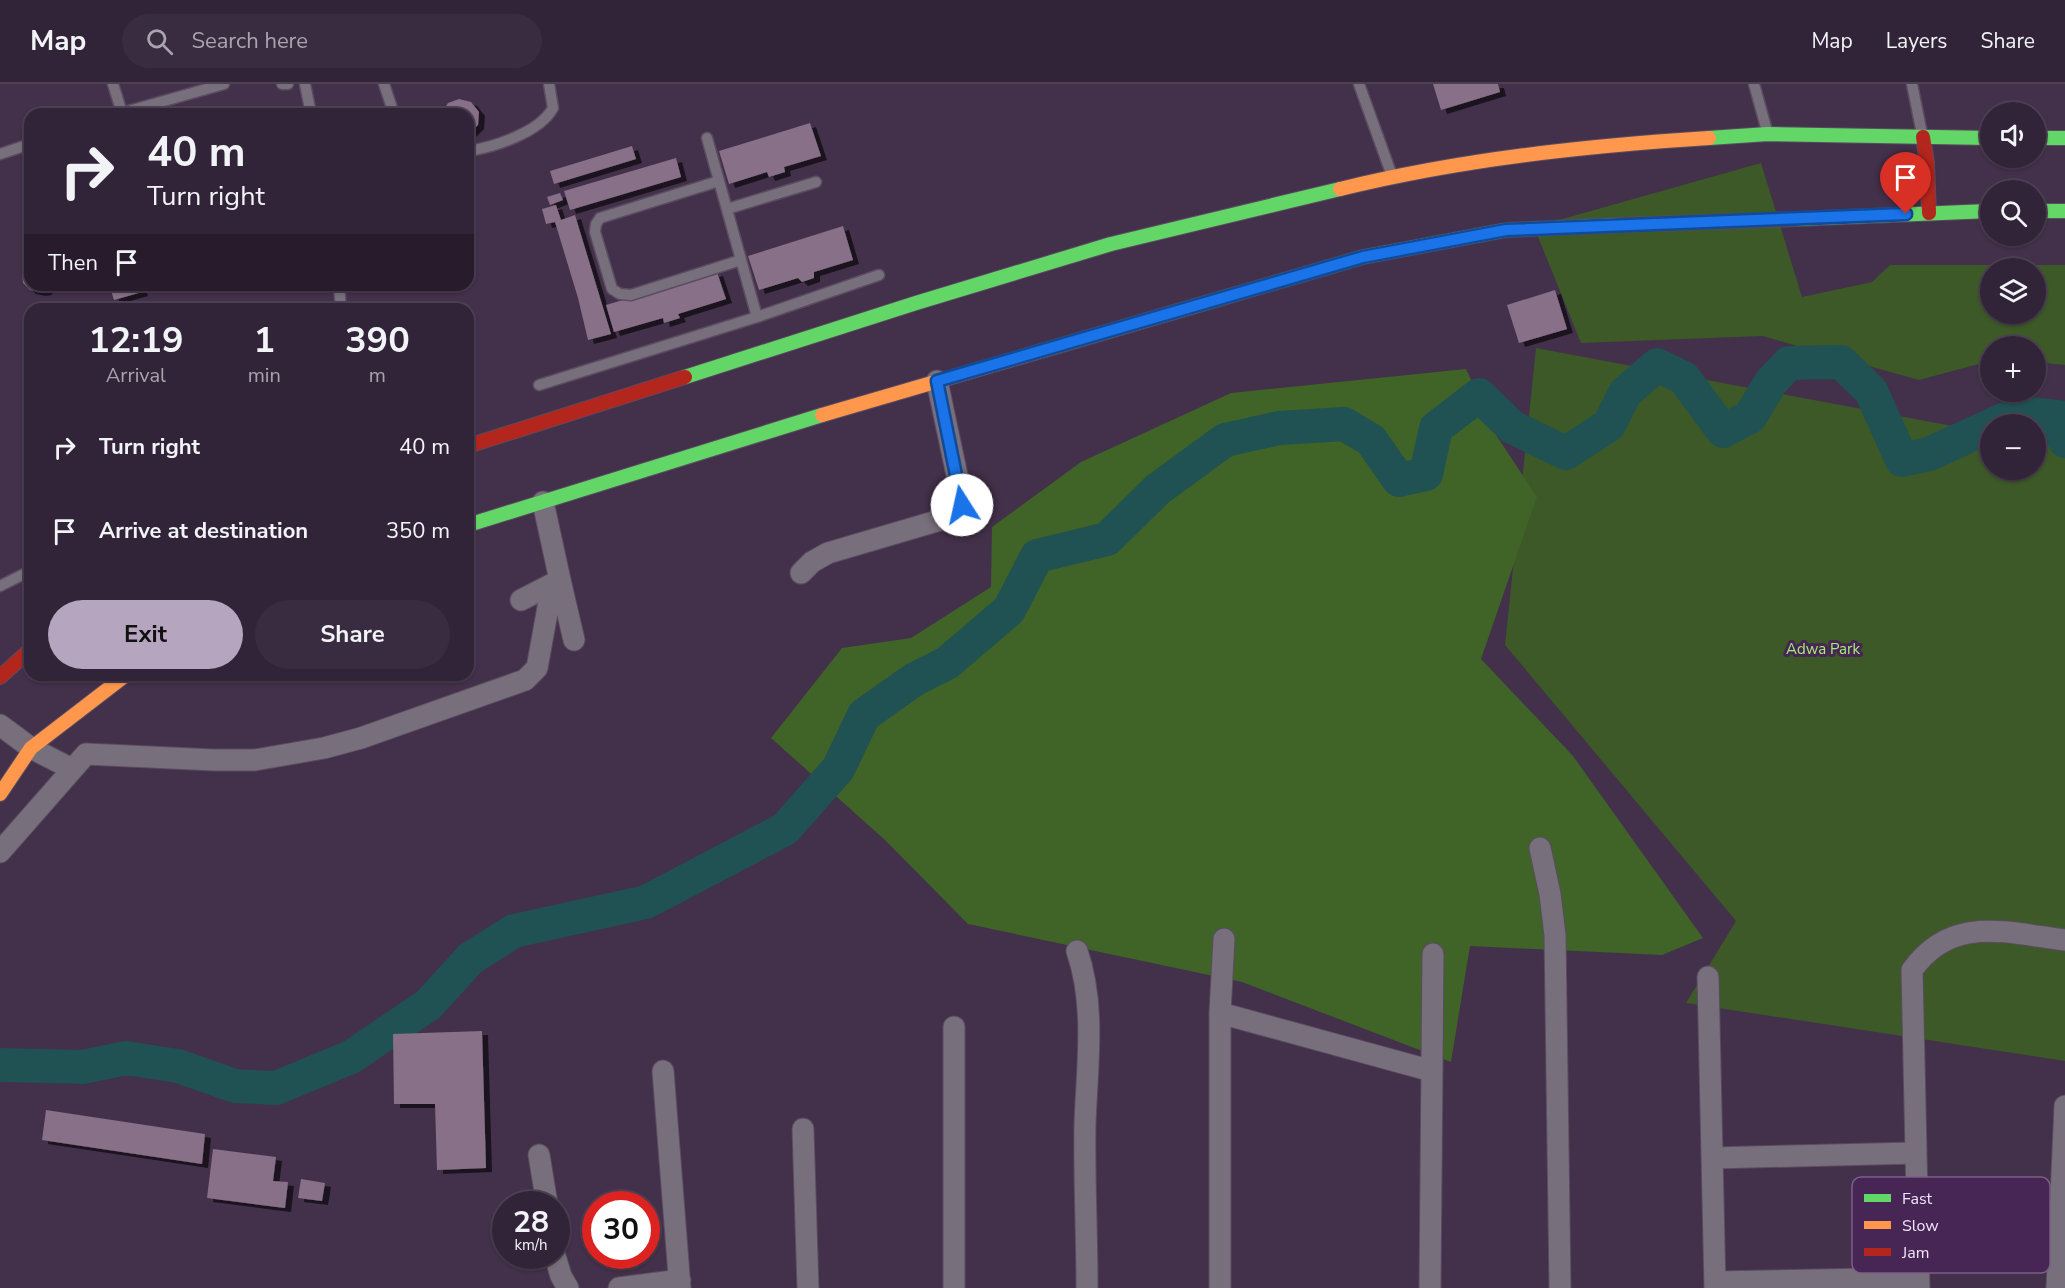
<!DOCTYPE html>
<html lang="en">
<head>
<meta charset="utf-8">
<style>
  :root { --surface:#322438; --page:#3a2c40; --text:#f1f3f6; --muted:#a8a4ae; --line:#4d4153; --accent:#b6a5be }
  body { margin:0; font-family:"Nunito Sans",sans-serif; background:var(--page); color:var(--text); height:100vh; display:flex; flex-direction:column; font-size:22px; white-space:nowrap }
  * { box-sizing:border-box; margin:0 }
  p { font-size:20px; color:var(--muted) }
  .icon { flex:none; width:33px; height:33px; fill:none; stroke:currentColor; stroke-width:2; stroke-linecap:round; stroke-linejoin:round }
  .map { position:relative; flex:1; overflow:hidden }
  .sheet { position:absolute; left:24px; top:219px; width:450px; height:378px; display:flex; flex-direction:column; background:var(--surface); border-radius:18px; box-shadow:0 2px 4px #0004,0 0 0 2px var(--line) }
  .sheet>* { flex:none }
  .top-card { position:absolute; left:24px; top:24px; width:450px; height:183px; border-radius:18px; box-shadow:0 2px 4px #0004,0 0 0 2px var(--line); background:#322438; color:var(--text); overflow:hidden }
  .buttons { position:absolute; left:1980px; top:18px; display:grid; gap:12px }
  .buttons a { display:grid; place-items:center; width:66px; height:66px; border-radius:50%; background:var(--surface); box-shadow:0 2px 4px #0004,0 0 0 2px var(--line); font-size:30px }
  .speed { position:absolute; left:492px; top:1107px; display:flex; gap:12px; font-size:30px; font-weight:700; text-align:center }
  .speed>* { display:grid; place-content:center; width:78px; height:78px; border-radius:50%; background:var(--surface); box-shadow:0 2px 4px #0004,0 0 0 2px var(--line); line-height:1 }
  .speed small { font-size:15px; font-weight:400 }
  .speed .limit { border:9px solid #d22; background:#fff; color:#111 }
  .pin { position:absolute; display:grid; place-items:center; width:51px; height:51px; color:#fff; margin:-62px -26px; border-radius:50% 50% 50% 0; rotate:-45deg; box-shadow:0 0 6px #0007 }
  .pin .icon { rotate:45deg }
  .me { position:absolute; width:66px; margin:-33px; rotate:350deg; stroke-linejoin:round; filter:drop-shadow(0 0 4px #0008) }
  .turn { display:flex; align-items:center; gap:21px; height:126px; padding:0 24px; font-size:27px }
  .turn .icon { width:78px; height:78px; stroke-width:2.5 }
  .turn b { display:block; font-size:42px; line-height:51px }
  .then { display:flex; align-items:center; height:57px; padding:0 24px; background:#0003; gap:12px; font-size:22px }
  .eta { display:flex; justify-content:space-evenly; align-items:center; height:102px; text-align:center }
  .eta b { font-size:36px; font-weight:700; line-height:42px }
  .button { display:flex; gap:12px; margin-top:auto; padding:12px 24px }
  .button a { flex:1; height:69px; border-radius:36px; background:var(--accent); color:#111; font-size:24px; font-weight:700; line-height:69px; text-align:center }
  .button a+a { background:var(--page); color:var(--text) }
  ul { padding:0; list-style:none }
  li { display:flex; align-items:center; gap:18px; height:84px; padding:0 24px }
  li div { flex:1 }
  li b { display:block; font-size:22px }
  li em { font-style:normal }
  header { display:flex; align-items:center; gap:36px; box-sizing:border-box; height:84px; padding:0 30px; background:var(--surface); border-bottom:2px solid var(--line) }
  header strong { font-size:28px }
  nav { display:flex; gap:33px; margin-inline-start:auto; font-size:21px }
  .search { width:420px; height:54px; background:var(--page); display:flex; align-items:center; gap:15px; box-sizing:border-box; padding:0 21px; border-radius:33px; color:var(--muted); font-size:22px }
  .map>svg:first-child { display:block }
  .green { fill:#3c5927; fill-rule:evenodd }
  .forest { fill:#406327 }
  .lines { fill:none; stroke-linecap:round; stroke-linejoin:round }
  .river { stroke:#205153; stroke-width:34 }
  .building { fill:#886f88; filter:url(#shadow) }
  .lane-casing { stroke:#5b4c61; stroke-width:13 }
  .street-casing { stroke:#5b4c61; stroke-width:23 }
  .fast-casing { stroke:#5b4c61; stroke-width:16 }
  .slow-casing { stroke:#5b4c61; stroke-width:16 }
  .jam-casing { stroke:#5b4c61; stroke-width:16 }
  .lane { stroke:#786f7c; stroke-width:10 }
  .street { stroke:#786f7c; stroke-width:21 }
  .fast { stroke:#63d668; stroke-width:14 }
  .slow { stroke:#ff974d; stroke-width:14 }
  .jam { stroke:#b3261e; stroke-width:14 }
  .route-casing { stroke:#114b97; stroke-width:15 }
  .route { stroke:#1a73e8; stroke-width:10 }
  .labels { text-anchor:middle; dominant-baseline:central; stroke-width:6; stroke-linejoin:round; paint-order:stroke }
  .park-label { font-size:15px; fill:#a4ee73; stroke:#472655 }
  .key { fill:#472655; stroke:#7b5f87; stroke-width:1.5 }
  .key-label { font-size:16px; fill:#f4e4fc }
</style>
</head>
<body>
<header>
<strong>Map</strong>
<div class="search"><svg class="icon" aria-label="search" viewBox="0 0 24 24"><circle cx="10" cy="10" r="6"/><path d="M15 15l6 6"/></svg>Search here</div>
<nav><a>Map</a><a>Layers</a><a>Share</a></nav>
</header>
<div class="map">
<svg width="2065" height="1204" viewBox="0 0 2065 1204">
  <defs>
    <filter id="shadow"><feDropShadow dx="6" dy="4" stdDeviation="0" flood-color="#0009"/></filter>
  </defs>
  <rect width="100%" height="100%" fill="#43304a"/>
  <!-- green -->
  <path class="green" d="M1761 79 1802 213 1872 198 1890 181H2065V281L2036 278V262H1990V277L1919 296 1762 252 1581 259 1534 143ZM1990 184H2036V230H1990Z
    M1536 264 1990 349V386H2036V357L2065 362V977L1686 919 1736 837 1505 561Z"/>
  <!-- forest -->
  <path class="forest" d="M1466 285 1498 354 1537 413 1481 575 1573 672 1703 854 1662 871 1470 862 1451 978 1242 898 968 840 885 756 771 654 842 564 911 554 991 503 992 443 1081 378 1231 309Z"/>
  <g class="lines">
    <!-- river -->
    <path class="river" d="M1994 340 2020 329 2058 333 2065 357
      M0 981 83 983 126 974 178 982 235 1002 276 1004 351 973 428 921 471 874 514 847 646 818 785 745 838 685 864 631 915 595 947 579 1009 526 1037 472 1107 455 1158 405 1225 356 1279 344 1344 340 1371 356 1399 396 1426 390 1436 344 1479 311 1512 343 1566 369 1609 341 1625 309 1657 281 1684 294 1723 347 1750 333 1771 298 1789 279 1841 278 1871 307 1902 376 1929 370 1990 342"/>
  </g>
  <!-- building -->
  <path class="building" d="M1433 0H1498L1500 8 1441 26Z
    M459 15 471 18 479 28 478 41 468 51V30H441L448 19Z
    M810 39 821 72 784 83 785 88 769 93 767 88 729 100 719 67Z
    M632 62 636 75 554 100 550 87Z
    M676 74 681 93 570 126 564 107Z
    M560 109 563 116 550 121 547 113Z
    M556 121 561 136 575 131 611 250 588 256 578 214 555 138 546 140 542 125Z
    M843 142 853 176 814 188V194L802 198 798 194 759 206 748 172Z
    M30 178V201H52L45 207 40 208 30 206 23 199 22 188 23 184Z
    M717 188 726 215 678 230 680 234 664 239 663 234 614 248 606 221Z
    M118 201H140L142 208 114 216 110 203Z
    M1555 206 1567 245 1519 259 1507 221Z
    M482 947 486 1084 437 1086 435 1020H394L393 950Z
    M46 1026 205 1050 202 1080 42 1056Z
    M213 1065 276 1073 273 1097 288 1098 285 1124 207 1114Z
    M301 1095 325 1099 322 1117 298 1114Z"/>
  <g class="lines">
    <!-- lane casing -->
    <g class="lane-casing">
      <path id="lane" d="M113 0 122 29
        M282 0H288
        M305 0 311 30
        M384 0 394 30
        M1359 0 1391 89
        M1754 0 1767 47
        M1912 0 1922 50
        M118 30 224 0
        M707 54 757 233
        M468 67C495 63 540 48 553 24L549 0
        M0 70 30 60
        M719 97 600 134 596 140 595 148 612 205 620 210 631 211 741 176
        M727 125 816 98
        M339 201 341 225
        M539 301 757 233 879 191
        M0 502 30 487"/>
    </g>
    <!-- street casing -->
    <g class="street-casing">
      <path id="street" d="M801 489 812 478 828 469 954 432 959 428 962 415 937 297
        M560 496 574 556
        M521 516 560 496 543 418
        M0 641 31 664 72 685
        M1540 764 1550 810 1555 851 1560 1204
        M0 768 86 670 214 676H255L324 664 361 654 525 596 537 584 552 501
        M1077 867C1096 922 1087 983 1085 1040 1084 1094 1087 1149 1087 1204
        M1708 893 1715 1204
        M1220 929 1432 987
        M954 943V1204
        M663 987 680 1204
        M803 1045 808 1204
        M539 1071 547 1120
        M1712 1074 1915 1069
        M555 1172 561 1192 568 1204
        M1715 1198 1918 1194
        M619 1204 680 1196
        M1220 1204V929L1224 855
        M1430 1204 1433 870
        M1919 1204 1912 886C1952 830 2007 849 2065 856
        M2057 1204 2065 1022"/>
    </g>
    <!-- fast casing -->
    <g class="fast-casing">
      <path id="fast" d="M1709 54 1768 50 1990 54
        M2036 54H2065
        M2036 127H2065
        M1796 135 1990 127
        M1195 222 1363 173 1506 146 1622 141
        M685 293 916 219 1111 160 1340 105
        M468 441 822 331"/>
    </g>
    <!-- slow casing -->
    <g class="slow-casing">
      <path id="slow" d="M1340 105C1462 75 1585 62 1709 54
        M822 331 1195 222
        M0 710 31 664 126 591"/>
    </g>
    <!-- jam casing -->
    <g class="jam-casing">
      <path id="jam" d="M1923 53 1927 79 1929 129
        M1622 141 1796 135
        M468 362 685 293
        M0 593 30 566"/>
    </g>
    <!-- lane -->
    <use href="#lane" class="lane"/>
    <!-- street -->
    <use href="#street" class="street"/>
    <!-- fast -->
    <use href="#fast" class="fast"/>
    <!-- slow -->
    <use href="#slow" class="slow"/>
    <!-- jam -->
    <use href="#jam" class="jam"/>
  </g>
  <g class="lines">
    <!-- route casing -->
    <g class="route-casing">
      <path id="route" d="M962 421 937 297 1363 173 1506 146 1906 130"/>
    </g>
    <!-- route -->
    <use href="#route" class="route"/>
  </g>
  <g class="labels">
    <!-- park labels -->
    <g class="park-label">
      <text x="1823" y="565">Adwa Park</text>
    </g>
  </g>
  <!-- legend -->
  <rect x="1852" y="1093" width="198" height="96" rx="9" class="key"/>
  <rect x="1864" y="1110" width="27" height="8" fill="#63d668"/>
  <rect x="1864" y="1137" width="27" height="8" fill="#ff974d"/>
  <rect x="1864" y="1164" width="27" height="8" fill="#b3261e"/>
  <g class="key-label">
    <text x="1902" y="1120">Fast</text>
    <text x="1902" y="1147">Slow</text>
    <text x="1902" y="1174">Jam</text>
  </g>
</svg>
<div class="buttons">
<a><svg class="icon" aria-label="sound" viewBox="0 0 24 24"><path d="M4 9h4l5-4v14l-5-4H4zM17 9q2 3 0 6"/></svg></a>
<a><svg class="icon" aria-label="search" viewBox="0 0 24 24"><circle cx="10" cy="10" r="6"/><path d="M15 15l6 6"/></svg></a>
<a><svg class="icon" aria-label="layers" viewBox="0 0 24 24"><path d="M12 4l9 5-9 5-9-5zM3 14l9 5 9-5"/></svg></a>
<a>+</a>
<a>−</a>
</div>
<div class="speed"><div>28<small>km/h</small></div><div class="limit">30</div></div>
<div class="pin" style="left:1906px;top:130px;background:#d93025"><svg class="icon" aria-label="arrive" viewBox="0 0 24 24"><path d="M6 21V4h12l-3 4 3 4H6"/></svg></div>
<svg class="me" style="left:962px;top:421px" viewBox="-20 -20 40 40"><circle r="19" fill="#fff"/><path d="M0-13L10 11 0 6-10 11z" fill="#1a73e8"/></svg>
<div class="top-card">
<div class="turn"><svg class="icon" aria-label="right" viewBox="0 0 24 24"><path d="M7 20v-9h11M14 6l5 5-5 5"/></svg><div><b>40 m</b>Turn right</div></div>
<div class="then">Then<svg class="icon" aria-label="arrive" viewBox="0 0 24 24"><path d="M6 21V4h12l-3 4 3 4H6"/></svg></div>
</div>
<section class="sheet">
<div class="eta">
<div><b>12:19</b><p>Arrival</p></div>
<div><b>1</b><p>min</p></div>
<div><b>390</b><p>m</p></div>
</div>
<ul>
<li><svg class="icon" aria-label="right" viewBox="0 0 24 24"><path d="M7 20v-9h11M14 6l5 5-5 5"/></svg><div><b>Turn right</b></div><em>40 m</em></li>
<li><svg class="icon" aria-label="arrive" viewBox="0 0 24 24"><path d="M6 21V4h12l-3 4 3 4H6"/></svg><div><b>Arrive at destination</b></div><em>350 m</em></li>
</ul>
<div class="button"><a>Exit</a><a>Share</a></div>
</section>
</div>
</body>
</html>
